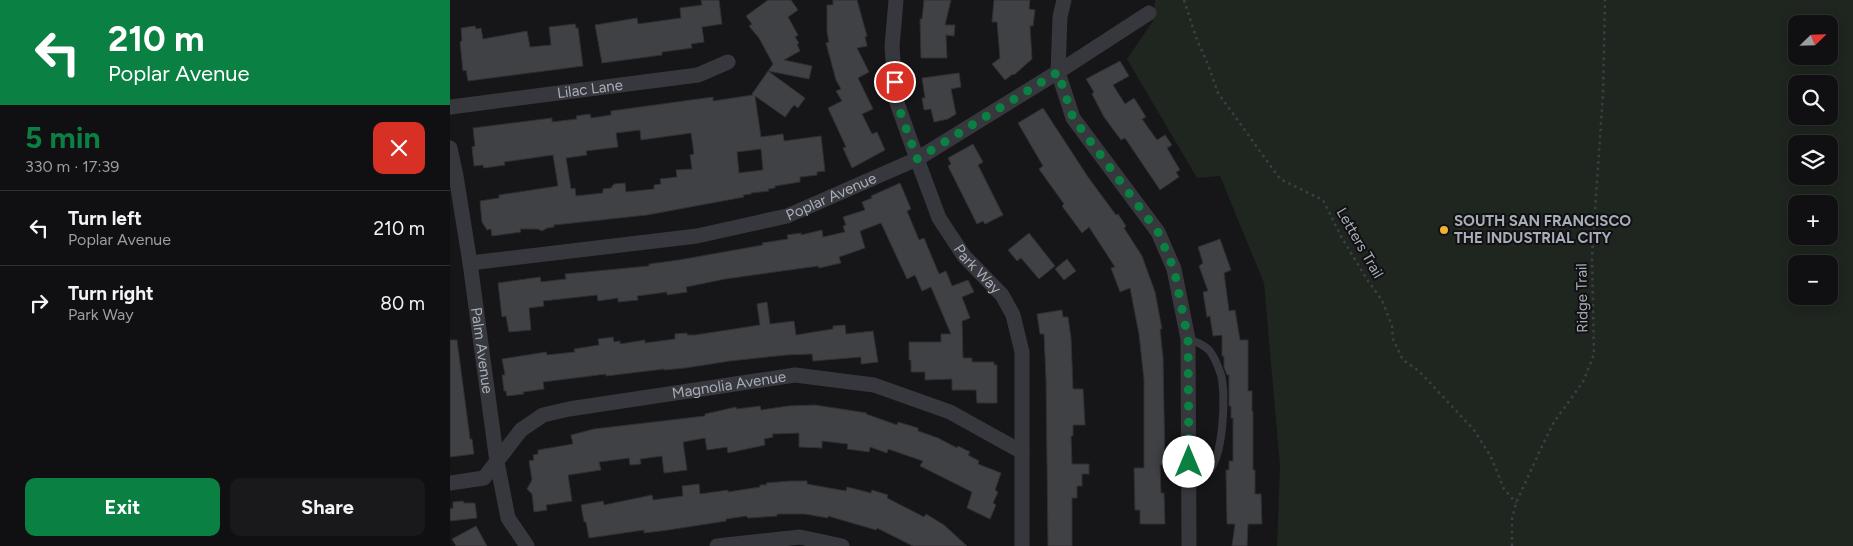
<!DOCTYPE html>
<html lang="en">
<head>
<meta charset="utf-8">
<style>
  :root { --surface:#101012; --page:#19191b; --text:#f1f3f6; --muted:#9c9d9f; --line:#303032; --accent:#0b8043 }
  body { margin:0; font-family:Figtree,sans-serif; background:var(--page); color:var(--text); height:100vh; display:flex; flex-direction:column; font-size:19px; white-space:nowrap }
  * { box-sizing:border-box; margin:0 }
  p { font-size:16px; color:var(--muted) }
  .icon { flex:none; width:28px; height:28px; fill:none; stroke:currentColor; stroke-width:2; stroke-linecap:round; stroke-linejoin:round }
  .map { position:relative; flex:1; overflow:hidden }
  .side { display:flex; flex-direction:column; background:var(--surface); width:450px }
  .side>* { flex:none }
  .banner { background:#0b8043; color:#fff; overflow:hidden }
  .needle { width:32px; rotate:67deg }
  .buttons { position:absolute; left:1338px; top:15px; display:grid; gap:10px }
  .buttons a { display:grid; place-items:center; width:50px; height:50px; border-radius:10px; background:var(--surface); box-shadow:0 2px 12px #0003,0 0 0 1px var(--line); font-size:25px }
  .pin { position:absolute; display:grid; place-items:center; width:42px; height:42px; color:#fff; margin:-21px; border:2px solid #fff; border-radius:50%; box-shadow:0 1px 5px #0007 }
  .me { position:absolute; width:55px; margin:-28px; rotate:0deg; stroke-linejoin:round; filter:drop-shadow(0 0 4px #0008) }
  .turn { display:flex; align-items:center; gap:18px; height:105px; padding:0 25px; font-size:22px }
  .turn .icon { width:65px; height:65px; stroke-width:2.5 }
  .turn b { display:block; font-size:35px; line-height:42px }
  .round { display:grid; place-items:center; flex:none; width:52px; height:52px; border-radius:10px; background:var(--page) }
  .summary { display:flex; align-items:center; justify-content:space-between; height:85px; padding:0 25px }
  h1 { font-size:30px; font-weight:700; line-height:38px; color:var(--accent) }
  .button { display:flex; gap:10px; margin-top:auto; padding:10px 25px }
  .button a { flex:1; height:58px; border-radius:10px; background:var(--accent); color:#fff; font-size:20px; font-weight:700; line-height:58px; text-align:center }
  .button a+a { background:var(--page); color:var(--text) }
  ul { padding:0; list-style:none }
  li { display:flex; align-items:center; gap:15px; height:75px; padding:0 25px; border-top:1px solid var(--line) }
  li div { flex:1 }
  li b { display:block; font-size:19px }
  li em { font-style:normal }
  main { display:flex; flex:1; min-height:0 }
  .map>svg:first-child { display:block }
  .green { fill:#1e261f; fill-rule:evenodd }
  .building { fill:#404145; stroke:#303034; fill-rule:evenodd }
  .lines { fill:none; stroke-linecap:round; stroke-linejoin:round }
  .path { stroke:#3d3f44; stroke-width:2.5; stroke-dasharray:2.5 4; stroke-linecap:butt }
  .service { stroke:#37383d; stroke-width:8 }
  .minor { stroke:#37383d; stroke-width:15 }
  .route { stroke:#0b8043; stroke-width:9; stroke-dasharray:0 16.2 }
  .poi-dot { fill:#f2b134; stroke:#111113; stroke-width:2 }
  .labels { text-anchor:middle; dominant-baseline:central; stroke-width:4; stroke-linejoin:round; paint-order:stroke }
  .street-label { font-size:15px; fill:#a8adb8; stroke:#111113 }
  .poi-label { font-size:15px; font-weight:bold; fill:#a8adb8; stroke:#111113; text-anchor:start }
</style>
</head>
<body>
<main>
<section class="side">
<div class="banner">
<div class="turn"><svg class="icon" aria-label="left" viewBox="0 0 24 24"><path d="M17 20v-9H6M10 6l-5 5 5 5"/></svg><div><b>210 m</b>Poplar Avenue</div></div>
</div>
<div class="summary"><div><h1>5 min</h1><p>330 m · 17:39</p></div><a class="round" style="background:#d93025;color:#fff"><svg class="icon" aria-label="close" viewBox="0 0 24 24"><path d="M6 6l12 12M18 6L6 18"/></svg></a></div>
<ul>
<li><svg class="icon" aria-label="left" viewBox="0 0 24 24"><path d="M17 20v-9H6M10 6l-5 5 5 5"/></svg><div><b>Turn left</b><p>Poplar Avenue</p></div><em>210 m</em></li>
<li><svg class="icon" aria-label="right" viewBox="0 0 24 24"><path d="M7 20v-9h11M14 6l5 5-5 5"/></svg><div><b>Turn right</b><p>Park Way</p></div><em>80 m</em></li>
</ul>
<div class="button"><a>Exit</a><a>Share</a></div>
</section>
<div class="map">
<svg width="1403" height="546" viewBox="0 0 1403 546">
  <rect width="100%" height="100%" fill="#161618"/>
  <!-- green -->
  <path class="green" d="M705 0H1403V546H827L830 466 814 283 770 176 747 178 677 59 703 21ZM1346 24H1379V56H1346ZM1346 84H1379V116H1346ZM1346 144H1379V176H1346ZM1346 204H1379V236H1346ZM1346 264H1379V296H1346Z"/>
  <!-- building -->
  <path class="building" d="M251 0H269L272 24 252 27 254 42 241 44 242 48 212 52V55L152 63 145 25 187 18 188 24 231 18 230 8 252 5Z
    M318 0H341L348 10 338 17 348 35 345 37 349 43 347 44 350 51 334 60 362 66 359 79 318 71 323 64 309 38 299 26 302 24 296 16Z
    M383 0H407L417 36 415 37 417 46 407 48 419 72 408 78 423 109 412 114 422 134 427 132 435 150 402 168 393 148 396 147 378 108 392 101 386 91 391 89 386 80 376 43 379 42 377 32V5H383Z
    M474 0H501L495 25H505L504 36 496 35 497 58H471L470 19H472Z
    M544 0H580L579 9 585 10 583 26H580L582 59 564 75 563 74 555 80 542 64 550 58 547 22H542Z
    M125 24 126 28H128L133 66 18 81 16 70 13 71 10 42 12 41 11 28 25 26 26 29 31 28 33 39 77 31 80 47 101 45 99 27Z
    M670 61 679 76 663 85 675 104 684 98 696 117 692 119 707 140 715 135 722 145 717 148 730 170 726 172 729 177 710 190 675 138 671 140 654 117 642 94 644 92 636 79Z
    M318 71 355 98 348 108 344 105 335 117 305 96 311 137 333 134 334 141 371 136 375 171 367 172V175L350 177V182L325 186V188L318 189 319 191 301 193V194L293 195 294 197 197 215 104 225V227L97 228 92 231 88 229H70L71 232 42 236 41 229 37 230 32 222 30 201 49 198V195L108 186 103 155 54 162 55 165 34 168 33 165 24 166 22 147 25 146 23 128 102 118V122L127 119 126 116 140 114 141 118 161 115V111L263 97V101L303 95 302 94ZM190 130 191 140 241 133 244 154 240 155 242 169 226 170 227 177 210 179 211 184 204 185V189L176 192 175 183 164 184 161 188 153 189V193L126 196 125 188 121 189 116 158 137 155 136 151 168 147 166 133ZM311 149 313 170 289 173 287 152Z
    M509 73 511 87 501 89 506 114 498 119 484 122 481 109 474 110 472 98H475L472 78Z
    M593 108 638 177 666 215 668 214 676 226 674 228 692 256 705 292 712 329H710L713 357 715 465H710L711 493H714L715 524H690V510H685L684 468H694V380L689 334 680 288 670 292 661 268 665 267 639 227 632 233 612 206 614 204 589 169 593 166 568 123Z
    M523 144 533 162 528 165 553 215 535 224 533 221 527 224 498 166 501 164 498 158Z
    M450 183 461 209 457 211 469 240 474 238 489 274 496 271 502 286 518 280 524 292 512 297 520 318 512 321 513 358H522V362H544V365H547V403H527L526 390H502V379L475 380V372H461V360H459V342H491V334H501L481 287 472 291 465 275 457 279 431 223 410 231 415 248 389 257 391 263 369 268 368 266 275 279 236 287 237 292 217 295V292L187 296 188 300 168 302V298L148 301 147 295 93 301 94 306 79 308 81 330 59 332 56 316 52 317 48 283 90 277 91 282 116 279 115 274 199 266V264L229 260 313 245 312 243 338 239 337 235 351 233V235L372 230 373 237 395 232 393 226 396 225 393 217 415 210 412 202 422 198 421 196Z
    M579 233 605 266 589 279 571 258 567 261 558 250Z
    M770 239 781 270 774 273 779 311 785 310 790 340H798V391H802V411L803 412V470H805V494H811L812 524H798L797 546H782L785 524H777L776 470H779V461H783V418H781V406H779V375H777L774 367V356H772V335L763 336 760 316 757 317 753 292 758 291 749 266 753 263 748 247Z
    M617 259 626 271 614 280 605 269Z
    M317 302 320 324 344 321 346 335 383 329V326L395 325 396 334 423 331 428 362 411 364V357L363 361 362 354 336 355 280 361 235 368 214 370V369L156 376V374L93 382 94 389 73 392 74 394 57 396 56 391H54L52 375H55L52 359 96 352 97 355 125 352 124 349 149 345 148 339 163 337 164 342 170 341V344L195 340V343L225 339V334L237 333V335H245L310 325 307 304Z
    M612 310 613 317H618L621 338 623 389H633L635 425H623V436H621L622 464H639V474H632V486H627V498H622V546H598L596 379 594 334H590L587 314Z
    M0 340H7L20 439H22L24 454 0 457Z
    M365 405 417 413 416 414 447 425 448 422 468 428V431L488 438 507 448 508 446 520 452 518 455 529 461 528 464 551 473 545 490 548 492 543 503 546 505 540 519 517 508 522 492 470 466 473 461 438 449 437 453 420 447 419 452 397 449 398 444 372 441V448L349 447V433L322 434 323 437 314 439 315 445 278 453 277 447 257 450 255 438 233 442 237 470 214 473 212 456 190 459 191 464 180 465 179 458 149 462 151 470 118 475 122 501 96 505 97 510 84 512 82 494 77 489 82 480 79 461 84 460 83 455 88 454V450L123 444 121 435 144 429 255 416V414L286 407 287 409 310 406 311 410 338 406Z
    M340 481H357V484L396 491 397 487 421 493 422 490 438 495 437 498 474 517 476 514 494 525 517 546H463L427 528 426 530 378 516V518L355 514H327V516L298 518 296 516 276 519V521L218 530 194 533V530L139 538 136 522H134L131 505 153 501 154 505 202 495 203 500 233 496 232 486 249 484 250 494 278 490V492L310 487V485H317L316 483Z
    M13 501 14 503H25L27 518 0 521V509L3 508V502Z
    M26 526 37 546H6L2 539Z"/>
  <g class="lines">
    <!-- path -->
    <path class="path" d="M734 0 747 40 757 62 768 93 830 179 873 200 892 238 918 281 932 300 942 326 943 339 953 360 969 371 1024 430 1041 457 1054 489 1066 503
      M1062 546V519L1066 503 1093 444 1104 422 1133 382 1144 354 1142 256 1153 93 1155 0"/>
    <!-- service -->
    <path class="service" d="M738 339C746 342 753 344 759 350 765 357 768 366 771 375 776 394 774 459 757 473 753 477 745 478 739 480"/>
    <!-- minor -->
    <g class="minor">
      <path id="s1" d="M446 0 442 47 446 100 467 159 489 218 514 256 552 295 563 315 572 352V546"/>
      <path d="M614 0 610 17 608 72 623 118 708 232 724 269 738 339 739 546"/>
      <path id="s2" d="M0 107 248 75 278 62"/>
      <path id="s3" d="M0 148 6 176 20 263 47 462 58 518 77 546"/>
      <path id="s4" d="M20 263 247 236 337 216 467 159 608 72 699 13"/>
      <path id="s5" d="M0 483 34 478 71 430 93 415 119 409 345 375 424 385 500 412 572 452"/>
      <path d="M267 546 350 537 392 546"/>
    </g>
  </g>
  <g class="lines">
    <!-- route -->
    <path class="route" d="M445 82 446 100 467 159 608 72 623 118 708 232 724 269 738 339 739 462"/>
  </g>
  <!-- markers -->
  <circle class="poi-dot" cx="994" cy="230" r="5"/>
  <g class="labels">
    <!-- street labels -->
    <g class="street-label">
      <text stroke="none"><textPath href="#s2" startOffset="141">Lilac Lane</textPath></text>
      <text stroke="none"><textPath href="#s4" startOffset="369">Poplar Avenue</textPath></text>
      <text transform="translate(910 243) rotate(60)">Letters Trail</text>
      <text stroke="none"><textPath href="#s1" startOffset="290">Park Way</textPath></text>
      <text transform="translate(1132 298) rotate(-91)">Ridge Trail</text>
      <text stroke="none"><textPath href="#s3" startOffset="205">Palm Avenue</textPath></text>
      <text stroke="none"><textPath href="#s5" startOffset="310">Magnolia Avenue</textPath></text>
    </g>
    <!-- poi labels -->
    <g class="poi-label">
      <text x="1004" y="221">SOUTH SAN FRANCISCO<tspan x="1004" dy="17">THE INDUSTRIAL CITY</tspan></text>
    </g>
  </g>
</svg>
<div class="buttons">
<a><svg class="needle" viewBox="-14 -14 28 28"><path d="M0-13l5 13h-10z" fill="#e53935"/><path d="M0 13l5-13h-10z" fill="#9c9d9f"/></svg></a>
<a><svg class="icon" aria-label="search" viewBox="0 0 24 24"><circle cx="10" cy="10" r="6"/><path d="M15 15l6 6"/></svg></a>
<a><svg class="icon" aria-label="layers" viewBox="0 0 24 24"><path d="M12 4l9 5-9 5-9-5zM3 14l9 5 9-5"/></svg></a>
<a>+</a>
<a>−</a>
</div>
<div class="pin" style="left:445px;top:82px;background:#d93025"><svg class="icon" aria-label="arrive" viewBox="0 0 24 24"><path d="M6 21V4h12l-3 4 3 4H6"/></svg></div>
<svg class="me" style="left:739px;top:462px" viewBox="-20 -20 40 40"><circle r="19" fill="#fff"/><path d="M0-13L10 11 0 6-10 11z" fill="#0b8043"/></svg>
</div>
</main>
</body>
</html>
